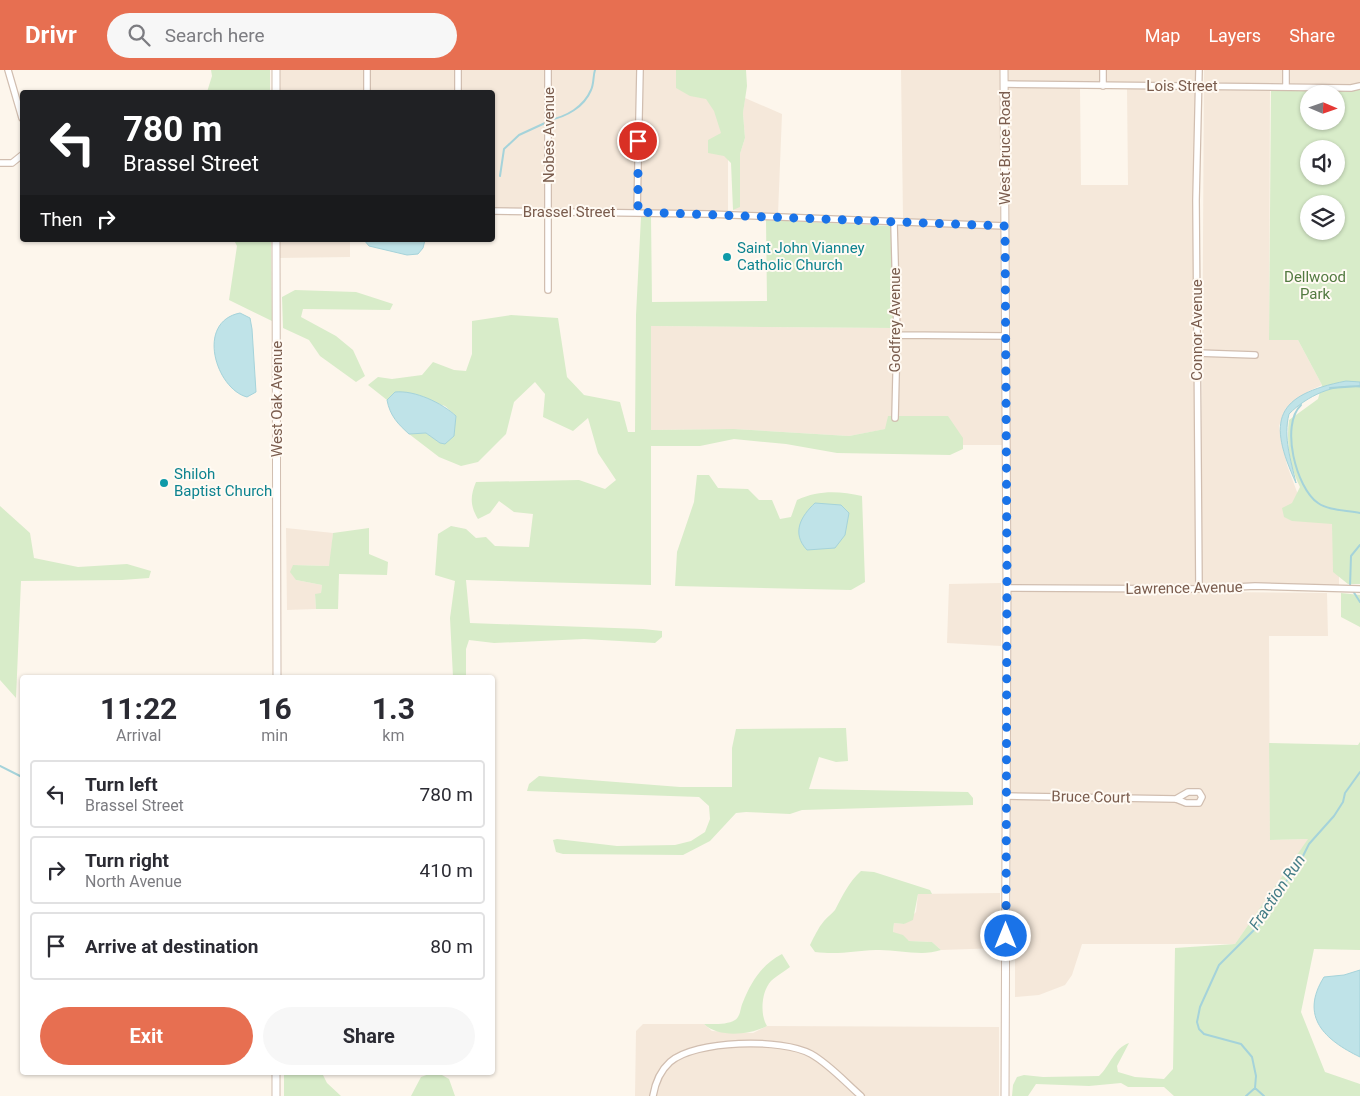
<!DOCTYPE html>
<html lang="en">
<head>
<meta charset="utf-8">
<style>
  :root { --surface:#fff; --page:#f7f7f7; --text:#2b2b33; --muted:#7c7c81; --line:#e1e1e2; --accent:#e76f51 }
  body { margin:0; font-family:Roboto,sans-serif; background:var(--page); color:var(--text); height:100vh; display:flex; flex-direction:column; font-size:19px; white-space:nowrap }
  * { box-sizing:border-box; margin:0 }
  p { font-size:16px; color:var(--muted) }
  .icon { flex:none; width:28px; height:28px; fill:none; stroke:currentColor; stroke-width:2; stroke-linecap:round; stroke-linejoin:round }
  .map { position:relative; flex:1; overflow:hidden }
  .details { position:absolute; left:20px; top:605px; width:475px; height:400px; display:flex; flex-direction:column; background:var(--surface); border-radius:5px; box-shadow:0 1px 4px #0004 }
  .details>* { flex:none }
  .top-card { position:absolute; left:20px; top:20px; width:475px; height:152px; border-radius:5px; box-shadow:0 1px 4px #0004; background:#202124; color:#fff; overflow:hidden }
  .needle { width:32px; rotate:92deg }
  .fabs { position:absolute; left:1300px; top:15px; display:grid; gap:10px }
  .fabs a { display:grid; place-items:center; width:45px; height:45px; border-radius:50%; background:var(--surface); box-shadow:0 1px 4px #0004; font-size:25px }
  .pin { position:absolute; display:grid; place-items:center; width:42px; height:42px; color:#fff; margin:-21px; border:2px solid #fff; border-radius:50%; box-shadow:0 1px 5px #0007 }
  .me { position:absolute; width:55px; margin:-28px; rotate:0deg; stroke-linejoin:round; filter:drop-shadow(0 0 4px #0008) }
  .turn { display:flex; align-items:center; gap:18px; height:105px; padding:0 20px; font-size:22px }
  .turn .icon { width:65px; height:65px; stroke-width:2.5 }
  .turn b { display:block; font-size:35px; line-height:42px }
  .then { display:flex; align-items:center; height:48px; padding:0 20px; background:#0003; gap:10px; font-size:19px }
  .eta { display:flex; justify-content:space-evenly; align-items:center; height:85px; text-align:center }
  .eta b { font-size:30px; font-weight:700; line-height:35px }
  .button { display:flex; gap:10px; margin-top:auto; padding:10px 20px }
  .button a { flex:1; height:58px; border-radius:30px; background:var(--accent); color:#fff; font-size:20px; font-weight:700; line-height:58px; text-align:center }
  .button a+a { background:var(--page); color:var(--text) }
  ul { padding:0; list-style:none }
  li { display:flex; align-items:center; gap:15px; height:68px; margin:0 10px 8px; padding:0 10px; border:2px solid var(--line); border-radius:5px }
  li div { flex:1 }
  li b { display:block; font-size:19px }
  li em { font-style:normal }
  header { display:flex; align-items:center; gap:30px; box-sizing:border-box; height:70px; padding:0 25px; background:var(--accent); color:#fff }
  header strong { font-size:24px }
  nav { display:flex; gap:28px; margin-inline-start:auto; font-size:18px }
  .search { width:350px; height:45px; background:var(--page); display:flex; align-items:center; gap:12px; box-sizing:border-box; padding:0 18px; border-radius:28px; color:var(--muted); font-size:19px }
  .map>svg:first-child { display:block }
  .residential { fill:#f5e8da }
  .green { fill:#d8ecc9; fill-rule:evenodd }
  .water { fill:#bfe3e8; stroke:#a5d3da }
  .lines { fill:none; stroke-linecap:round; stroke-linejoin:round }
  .stream { stroke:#a5d3da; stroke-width:2 }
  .minor-casing { stroke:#d1beb0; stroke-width:8 }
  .tertiary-casing { stroke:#d1beb0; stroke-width:9 }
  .minor { stroke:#fff; stroke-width:5.5 }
  .tertiary { stroke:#fff; stroke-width:7 }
  .route { stroke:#1a73e8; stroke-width:9; stroke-dasharray:0 16.2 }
  .culture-dot { fill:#0f9aa8; stroke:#fffaf3; stroke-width:2 }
  .labels { text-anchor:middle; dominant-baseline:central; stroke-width:4; stroke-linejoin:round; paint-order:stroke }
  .street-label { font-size:15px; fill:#7a5c4d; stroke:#fffaf3 }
  .culture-label { font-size:15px; fill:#0d838f; stroke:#fffaf3; text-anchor:start }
  .park-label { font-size:15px; fill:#537a41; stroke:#fffaf3 }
  .water-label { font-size:16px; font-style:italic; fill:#437c86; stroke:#fffaf3 }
</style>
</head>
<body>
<header>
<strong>Drivr</strong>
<div class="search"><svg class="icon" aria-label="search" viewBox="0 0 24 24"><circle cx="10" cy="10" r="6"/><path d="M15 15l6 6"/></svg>Search here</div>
<nav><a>Map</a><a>Layers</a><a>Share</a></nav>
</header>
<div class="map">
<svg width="1360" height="1026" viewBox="0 0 1360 1026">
  <rect width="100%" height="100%" fill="#fdf6ec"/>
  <!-- residential -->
  <path class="residential" d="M278 0H546L547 140 493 139 492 22H278Z
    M552 0H728V141L552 140Z
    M901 0H1001L1003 375H894L888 347 886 359 849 366 734 359 651 360V256L893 258 892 148H903Z
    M1007 0H1197V13L1007 14Z
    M1204 0H1360V13L1357 15 1270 13 1269 270H1298L1322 315 1309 321 1286 338 1279 356 1287 395 1300 430 1339 445V515H1201Z
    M1008 17 1080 18 1081 115H1128L1127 18H1197L1196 516 1010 514Z
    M745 28 782 44 778 144 733 140 740 136V84L745 68 743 43Z
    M278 170H350V187L278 188Z
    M286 458 333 463 330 496 293 495 296 510 322 515 321 524H315L316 539 287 540Z
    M1001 513V576L947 573 949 514Z
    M1010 520 1327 523 1328 566H1269L1270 770 1309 769 1235 874H1082L1072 905 1065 915 1039 925 1015 927V874H1011Z
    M1000 823V878L941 880 932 872 909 871 893 863 894 853 904 854 916 842 918 824Z
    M643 954H704L712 961 753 963 767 956 999 957V1026H635L636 961Z"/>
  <!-- green -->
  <path class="green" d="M211 0H270V22H207L212 6Z
    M676 0H746L747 16 743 43 745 68 740 84V137L733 140 731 93 724 86 708 83V70L721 63 714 41 706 29 690 26 676 18Z
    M1271 19H1360V514H1348L1333 502 1332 454 1292 451 1284 447 1282 438 1292 433 1300 417C1290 397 1286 373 1289 350L1318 329 1322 315 1298 270H1269ZM1309 24H1336V51H1309ZM1309 79H1336V106H1309ZM1309 134H1336V161H1309Z
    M651 146 652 232 767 231 766 150 892 156 893 258 651 256V360L734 359 849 366 885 359 888 346H948L963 368V379L950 385 837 383 786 374 734 369 700 376H651V515L466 510 470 553 643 559 662 561V567L655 573 584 569 494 573 469 570 466 579V607H453L450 548 455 511 435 505 438 464 451 456 466 459 476 468 486 467 495 476 529 477 533 444 514 442 499 431 490 443 478 449C470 436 470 426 476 412L579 410 605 419 616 410 598 383 588 348 573 361 543 347 545 324 535 312 514 332 506 364 478 392 461 396 439 387 409 364 426 363 440 373 456 346 445 336 401 322H395L387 330 368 315 378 307 392 309 422 305 433 292 454 300 466 301 472 284V251L511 245 558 248 567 307 584 325 620 332 628 362H635L636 245 641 147Z
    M234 170H271L272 251 229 230 237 176Z
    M295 220 356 222 393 234 390 240 303 239 301 247 336 266 353 280 365 306 356 312 320 286 309 270 283 258 282 227Z
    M697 405H709L718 418 748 419 759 430H772L780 449 791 447 797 430C819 420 839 421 862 426L865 512 851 520 675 516 677 482 694 432Z
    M0 436 30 463 34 488 78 497 127 494 151 501 149 508 122 510 21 511 16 628 0 610Z
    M369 458V484L388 492 387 505 339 504 338 539H316L315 524 321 523 322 515 296 510 290 502 293 495 329 496 333 463Z
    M1341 523 1360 525V557L1341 547Z
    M846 658 848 691 836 692 819 687 809 719 968 722 973 728V735L802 740 790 744 746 742 736 743 710 771 683 785 563 784 556 782 553 770 557 769 617 776 675 775 691 771 705 762 710 749 709 736 699 727 527 721 529 714 539 706 680 717H732V678L736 659Z
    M1360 672V880L1314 879 1301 942 1325 1002 1360 1014V1026H1174L1164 1017H1128L1121 1013 1089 1016 1036 1014 1028 1026H1012L1013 1015 1017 1007 1024 1005 1043 1007 1099 1006C1110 996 1114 978 1129 973L1117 996 1118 1002 1135 1007 1164 1009 1173 999 1175 878 1235 874 1308 769 1270 770 1269 673 1358 675Z
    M861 801 874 802 930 820 932 824H918L913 850 904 854 894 853 893 862 903 865 909 871 932 872 941 880C921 887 897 879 876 880 853 881 839 885 815 882L810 875C814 867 818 858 824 851 827 847 832 844 835 840 843 825 848 813 861 801Z
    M782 884 790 897C784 902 776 906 771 911 761 922 760 945 767 956 749 965 719 968 704 954 713 954 727 955 735 950 741 946 740 938 743 932 751 912 762 894 782 884Z
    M284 1003H322L327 1013 341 1026H284Z
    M429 1004 442 1005 449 1009 455 1026H411L421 1007Z"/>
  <!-- water -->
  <path class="water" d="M364 170H425L423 178 418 184 407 185 369 176Z
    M240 243 250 248 252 259 256 322 247 327C216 319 195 252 240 243Z
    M1346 311 1360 312V317C1334 313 1307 326 1289 344 1283 368 1291 390 1296 413 1267 350 1275 325 1346 311Z
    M395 322C415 320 442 333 456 346L454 366 445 374 440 373 426 363 409 364C398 354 390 346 387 330Z
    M815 433 841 435 849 443 845 465 835 478 807 480C791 463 801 446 815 433Z
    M1360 900V987C1325 970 1299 947 1324 907L1344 905Z"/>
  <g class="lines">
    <!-- stream -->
    <path class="stream" d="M549 50C566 47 584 37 591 20 594 14 593 6 595 0
      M500 106 504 79 519 65 545 53
      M1330 318 1360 316
      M1301 335C1280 355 1296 418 1318 433 1329 441 1347 440 1360 443
      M1350 517 1351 486 1360 475
      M1353 521 1360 532
      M0 696 22 707
      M1255 1018 1256 1006 1252 987 1241 974 1204 964 1199 959 1197 952 1200 937 1219 895 1260 854 1276 825 1299 794 1309 774 1334 746 1343 732 1345 723 1360 702
      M1255 1018 1264 1026
      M1246 1026 1255 1018"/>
    <!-- minor casing -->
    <g class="minor-casing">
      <path id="minor" d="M8 0 22 48
        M367 0V22
        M458 0V22
        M1286 0V16
        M1004 14 1351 18 1360 16
        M1103 16V0
        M0 93H12L22 85
        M492 141 708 144 1005 156
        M637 142 640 0
        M894 153 897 265 895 348
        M548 220V0
        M897 265 1006 266
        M1197 283 1255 285
        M1007 518 1199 519 1255 516 1360 519
        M1199 519 1196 130 1199 0
        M1007 726 1176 729 1186 733H1199L1202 727 1199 722H1188L1176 729
        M653 1026C655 1014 660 1001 670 992 695 970 782 968 811 984 829 994 846 1013 861 1026"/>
    </g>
    <!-- tertiary casing -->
    <g class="tertiary-casing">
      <path id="tertiary" d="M276 0V22
        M1004 0 1007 518 1005 1026
        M276 170 277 608
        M276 1002V1026"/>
    </g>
    <!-- minor -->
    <use href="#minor" class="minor"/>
    <!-- tertiary -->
    <use href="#tertiary" class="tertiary"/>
  </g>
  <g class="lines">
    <!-- route -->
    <path class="route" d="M638 71V142L1005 156 1007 498 1006 866"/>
  </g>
  <!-- markers -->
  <g class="culture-dot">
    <circle cx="727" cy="187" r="5"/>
    <circle cx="164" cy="413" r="5"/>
  </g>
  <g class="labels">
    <!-- street labels -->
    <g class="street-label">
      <text x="1182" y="16">Lois Street</text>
      <text transform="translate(549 65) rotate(-90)">Nobes Avenue</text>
      <text transform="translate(1005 78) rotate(-90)">West Bruce Road</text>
      <text x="569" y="142">Brassel Street</text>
      <text transform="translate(895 250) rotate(-90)">Godfrey Avenue</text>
      <text transform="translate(1197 260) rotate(-90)">Connor Avenue</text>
      <text transform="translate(277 329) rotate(-90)">West Oak Avenue</text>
      <text transform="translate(1184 518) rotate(-1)">Lawrence Avenue</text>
      <text transform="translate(1091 727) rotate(1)">Bruce Court</text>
    </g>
    <!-- culture labels -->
    <g class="culture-label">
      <text x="737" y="178">Saint John Vianney<tspan x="737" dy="17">Catholic Church</tspan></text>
      <text x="174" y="404">Shiloh<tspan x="174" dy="17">Baptist Church</tspan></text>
    </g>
    <!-- park labels -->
    <g class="park-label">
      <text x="1315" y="207">Dellwood<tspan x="1315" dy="17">Park</tspan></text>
    </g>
    <!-- water labels -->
    <g class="water-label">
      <text transform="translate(1277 822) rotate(-56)">Fraction Run</text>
    </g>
  </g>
</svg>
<div class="fabs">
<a><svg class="needle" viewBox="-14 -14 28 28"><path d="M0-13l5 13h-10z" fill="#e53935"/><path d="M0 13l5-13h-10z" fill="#7c7c81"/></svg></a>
<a><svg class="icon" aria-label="sound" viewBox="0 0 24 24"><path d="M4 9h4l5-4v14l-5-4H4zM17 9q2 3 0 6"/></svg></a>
<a><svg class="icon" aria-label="layers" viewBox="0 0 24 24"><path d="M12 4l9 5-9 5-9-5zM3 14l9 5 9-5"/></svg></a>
</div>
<div class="pin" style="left:638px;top:71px;background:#d93025"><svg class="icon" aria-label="arrive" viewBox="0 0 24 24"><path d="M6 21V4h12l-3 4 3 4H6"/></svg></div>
<svg class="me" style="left:1006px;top:866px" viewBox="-20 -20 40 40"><circle r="17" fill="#1a73e8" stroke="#fff" stroke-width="3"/><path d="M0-11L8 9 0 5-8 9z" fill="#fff"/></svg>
<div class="top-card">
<div class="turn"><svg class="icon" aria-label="left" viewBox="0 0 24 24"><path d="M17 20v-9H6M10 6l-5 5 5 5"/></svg><div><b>780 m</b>Brassel Street</div></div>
<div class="then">Then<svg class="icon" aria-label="right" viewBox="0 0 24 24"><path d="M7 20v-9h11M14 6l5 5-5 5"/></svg></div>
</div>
<section class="details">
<div class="eta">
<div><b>11:22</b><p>Arrival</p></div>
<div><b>16</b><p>min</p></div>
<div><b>1.3</b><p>km</p></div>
</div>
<ul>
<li><svg class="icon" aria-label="left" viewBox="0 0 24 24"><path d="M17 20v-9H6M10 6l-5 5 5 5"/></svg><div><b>Turn left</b><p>Brassel Street</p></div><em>780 m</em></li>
<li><svg class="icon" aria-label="right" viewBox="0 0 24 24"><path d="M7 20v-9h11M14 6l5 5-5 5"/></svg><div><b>Turn right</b><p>North Avenue</p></div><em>410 m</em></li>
<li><svg class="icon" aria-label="arrive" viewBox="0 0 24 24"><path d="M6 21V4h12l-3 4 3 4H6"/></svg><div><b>Arrive at destination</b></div><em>80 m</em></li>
</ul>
<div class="button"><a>Exit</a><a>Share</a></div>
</section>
</div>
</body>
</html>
